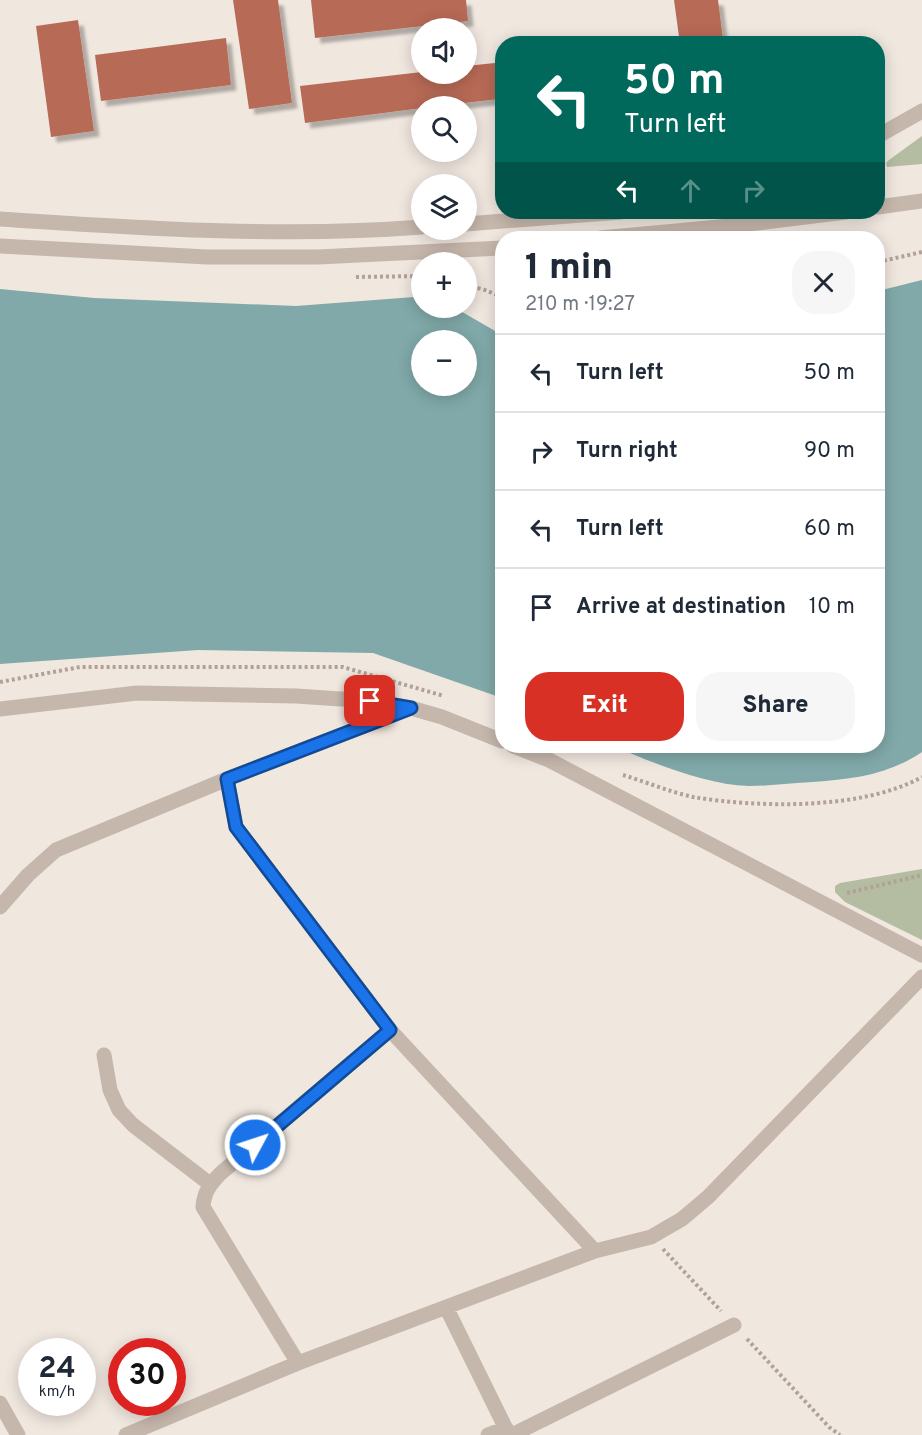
<!DOCTYPE html>
<html lang="en">
<head>
<meta charset="utf-8">
<style>
  :root { --surface:#fff; --page:#f6f6f7; --text:#1f2937; --muted:#747a83; --line:#e0e1e3; --accent:#d93025 }
  body { margin:0; font-family:Overpass,sans-serif; background:var(--page); color:var(--text); height:100vh; display:flex; flex-direction:column; font-size:22px; white-space:nowrap }
  * { box-sizing:border-box; margin:0 }
  p { font-size:20px; color:var(--muted) }
  .icon { flex:none; width:33px; height:33px; fill:none; stroke:currentColor; stroke-width:2; stroke-linecap:round; stroke-linejoin:round }
  .map { position:relative; flex:1; overflow:hidden }
  .sheet { position:absolute; left:495px; top:231px; width:390px; height:522px; display:flex; flex-direction:column; background:var(--surface); border-radius:24px; box-shadow:0 3px 15px #0003 }
  .sheet>* { flex:none }
  .guide { position:absolute; left:495px; top:36px; width:390px; height:183px; border-radius:24px; box-shadow:0 3px 15px #0003; background:#00695c; color:#fff; overflow:hidden }
  .fabs { position:absolute; left:411px; top:18px; display:grid; gap:12px }
  .fabs a { display:grid; place-items:center; width:66px; height:66px; border-radius:50%; background:var(--surface); box-shadow:0 3px 15px #0003; font-size:30px }
  .speed { position:absolute; left:18px; top:1338px; display:flex; gap:12px; font-size:30px; font-weight:700; text-align:center }
  .speed>* { display:grid; place-content:center; width:78px; height:78px; border-radius:50%; background:var(--surface); box-shadow:0 3px 15px #0003; line-height:1 }
  .speed small { font-size:15px; font-weight:400 }
  .speed .limit { border:9px solid #d22; background:#fff; color:#111 }
  .pin { position:absolute; display:grid; place-items:center; width:51px; height:51px; color:#fff; margin:-26px; border-radius:12px; box-shadow:0 3px 9px #0006 }
  .me { position:absolute; width:66px; margin:-33px; rotate:50deg; stroke-linejoin:round; filter:drop-shadow(0 0 4px #0008) }
  .turn { display:flex; align-items:center; gap:21px; height:126px; padding:0 30px; font-size:27px }
  .turn .icon { width:78px; height:78px; stroke-width:2.5 }
  .turn b { display:block; font-size:42px; line-height:51px }
  .lanes { display:flex; align-items:center; height:57px; padding:0 30px; background:#0003; justify-content:center; gap:30px; direction:ltr }
  .lanes .off { opacity:.35 }
  .round { display:grid; place-items:center; flex:none; width:63px; height:63px; border-radius:24px; background:var(--page) }
  .head { display:flex; align-items:center; justify-content:space-between; height:102px; padding:0 30px }
  h1 { font-size:36px; font-weight:800; line-height:45px }
  .cta { display:flex; gap:12px; margin-top:auto; padding:12px 30px }
  .cta a { flex:1; height:69px; border-radius:24px; background:var(--accent); color:#fff; font-size:24px; font-weight:800; line-height:69px; text-align:center }
  .cta a+a { background:var(--page); color:var(--text) }
  ul { padding:0; list-style:none }
  li { display:flex; align-items:center; gap:18px; height:78px; padding:0 30px; border-top:2px solid var(--line) }
  li div { flex:1 }
  li b { display:block; font-size:22px }
  li em { font-style:normal }
  .map>svg:first-child { display:block }
  .green { fill:#b4bda1 }
  .water { fill:#81a9a9; fill-rule:evenodd }
  .building { fill:#b76a56; filter:url(#shadow) }
  .lines { fill:none; stroke-linecap:round; stroke-linejoin:round }
  .path { stroke:#b2a197; stroke-width:4; stroke-dasharray:3 3; stroke-linecap:butt }
  .minor { stroke:#c6b7ac; stroke-width:15 }
  .route-casing { stroke:#114b97; stroke-width:15 }
  .route { stroke:#1a73e8; stroke-width:10 }
</style>
</head>
<body>
<div class="map">
<svg width="922" height="1435" viewBox="0 0 922 1435">
  <defs>
    <filter id="shadow"><feDropShadow dx="5.5" dy="5.5" stdDeviation="1.5" flood-color="#0004"/></filter>
  </defs>
  <rect width="100%" height="100%" fill="#f0e7df"/>
  <!-- green -->
  <path class="green" d="M922 136V164L887 167 886 163 889 160Z
    M922 869V940L845 902 835 892V886L840 883Z"/>
  <!-- water -->
  <path class="water" d="M922 280V752C888 775 853 779 813 782 792 783 770 786 749 786 706 785 651 762 613 746H878V291Z
    M0 289 94 298 296 306 414 297 421 300 422 308H450L457 309 502 335V698L373 653 198 650 0 664ZM422 340H466V386H422Z"/>
  <!-- building -->
  <path class="building" d="M233 0H278L292 103 249 109Z
    M311 0H466L468 21 315 38Z
    M674 0H718L723 39 680 44Z
    M78 20 94 131 51 137 36 26Z
    M226 38 231 85 101 101 95 55Z
    M495 63 499 99 437 106H422V108L305 123 300 86 422 72V74H466V66Z"/>
  <g class="lines">
    <!-- path -->
    <path class="path" d="M878 262 922 252
      M356 277 422 276
      M466 285 485 290 502 297
      M0 682 80 667H343L444 696
      M623 775C646 782 670 792 693 797 760 808 862 810 922 777
      M847 893 922 875
      M663 1249 721 1311
      M747 1339 829 1427 840 1435"/>
    <!-- minor -->
    <path class="minor" d="M878 136 922 111
      M878 207 922 201
      M0 219C140 228 281 238 422 227
      M466 224 621 212
      M600 238 741 225 846 212
      M0 246 207 257H318L502 248
      M0 709 137 693 296 696 371 701 411 708 442 717 502 741
      M513 746 549 760 922 955
      M227 779 236 827 390 1030 595 1251
      M0 907 28 875 56 850 227 779 411 708
      M104 1055 110 1090 119 1110 133 1125 210 1184
      M446 1307 509 1435
      M298 1363 203 1207C204 1192 210 1184 221 1173L390 1030
      M0 1403 18 1435
      M126 1435 298 1363 595 1251 651 1237 682 1219 708 1197 922 977
      M488 1435 506 1428
      M512 1435 734 1325"/>
  </g>
  <g class="lines">
    <!-- route casing -->
    <g class="route-casing">
      <path id="route" d="M255 1145 390 1030 236 827 227 779 411 708 370 701"/>
    </g>
    <!-- route -->
    <use href="#route" class="route"/>
  </g>
</svg>
<div class="fabs">
<a><svg class="icon" aria-label="sound" viewBox="0 0 24 24"><path d="M4 9h4l5-4v14l-5-4H4zM17 9q2 3 0 6"/></svg></a>
<a><svg class="icon" aria-label="search" viewBox="0 0 24 24"><circle cx="10" cy="10" r="6"/><path d="M15 15l6 6"/></svg></a>
<a><svg class="icon" aria-label="layers" viewBox="0 0 24 24"><path d="M12 4l9 5-9 5-9-5zM3 14l9 5 9-5"/></svg></a>
<a>+</a>
<a>−</a>
</div>
<div class="speed"><div>24<small>km/h</small></div><div class="limit">30</div></div>
<div class="pin" style="left:370px;top:701px;background:#d93025"><svg class="icon" aria-label="arrive" viewBox="0 0 24 24"><path d="M6 21V4h12l-3 4 3 4H6"/></svg></div>
<svg class="me" style="left:255px;top:1145px" viewBox="-20 -20 40 40"><circle r="17" fill="#1a73e8" stroke="#fff" stroke-width="3"/><path d="M0-11L8 9 0 5-8 9z" fill="#fff"/></svg>
<div class="guide">
<div class="turn"><svg class="icon" aria-label="left" viewBox="0 0 24 24"><path d="M17 20v-9H6M10 6l-5 5 5 5"/></svg><div><b>50 m</b>Turn left</div></div>
<div class="lanes"><svg class="icon" aria-label="left" viewBox="0 0 24 24"><path d="M17 20v-9H6M10 6l-5 5 5 5"/></svg><svg class="icon off" aria-label="ahead" viewBox="0 0 24 24"><path d="M12 20V5M6 11l6-6 6 6"/></svg><svg class="icon off" aria-label="right" viewBox="0 0 24 24"><path d="M7 20v-9h11M14 6l5 5-5 5"/></svg></div>
</div>
<section class="sheet">
<div class="head"><div><h1>1 min</h1><p>210 m · 19:27</p></div><a class="round"><svg class="icon" aria-label="close" viewBox="0 0 24 24"><path d="M6 6l12 12M18 6L6 18"/></svg></a></div>
<ul>
<li><svg class="icon" aria-label="left" viewBox="0 0 24 24"><path d="M17 20v-9H6M10 6l-5 5 5 5"/></svg><div><b>Turn left</b></div><em>50 m</em></li>
<li><svg class="icon" aria-label="right" viewBox="0 0 24 24"><path d="M7 20v-9h11M14 6l5 5-5 5"/></svg><div><b>Turn right</b></div><em>90 m</em></li>
<li><svg class="icon" aria-label="left" viewBox="0 0 24 24"><path d="M17 20v-9H6M10 6l-5 5 5 5"/></svg><div><b>Turn left</b></div><em>60 m</em></li>
<li><svg class="icon" aria-label="arrive" viewBox="0 0 24 24"><path d="M6 21V4h12l-3 4 3 4H6"/></svg><div><b>Arrive at destination</b></div><em>10 m</em></li>
</ul>
<div class="cta"><a>Exit</a><a>Share</a></div>
</section>
</div>
</body>
</html>
